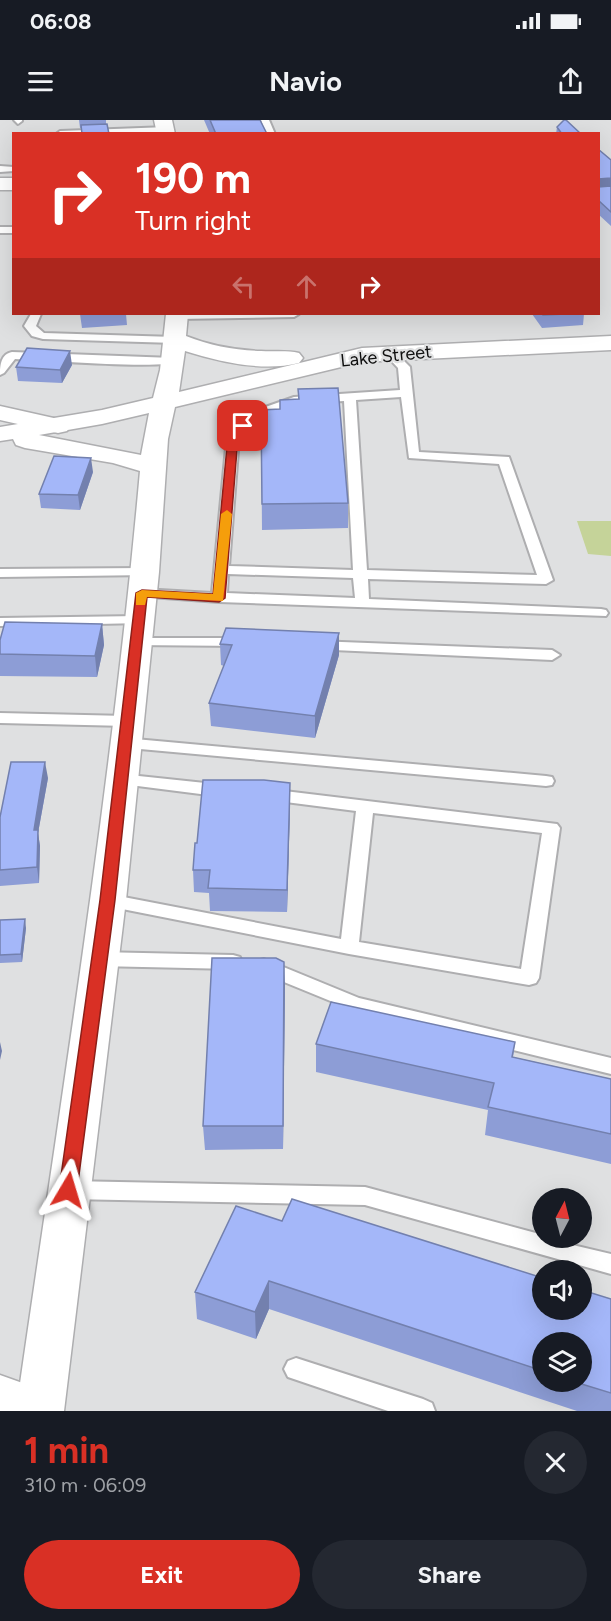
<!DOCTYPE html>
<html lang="en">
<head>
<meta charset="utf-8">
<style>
  :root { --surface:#171b24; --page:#242831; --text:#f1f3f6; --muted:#9ea1a6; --accent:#d93025 }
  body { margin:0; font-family:Figtree,sans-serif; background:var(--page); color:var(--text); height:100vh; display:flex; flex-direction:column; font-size:22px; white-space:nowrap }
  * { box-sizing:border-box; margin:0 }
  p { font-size:20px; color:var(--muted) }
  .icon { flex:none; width:33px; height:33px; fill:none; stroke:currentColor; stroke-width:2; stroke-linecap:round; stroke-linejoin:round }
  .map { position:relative; height:1291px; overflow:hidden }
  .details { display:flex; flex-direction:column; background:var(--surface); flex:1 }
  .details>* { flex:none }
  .guide { position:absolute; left:12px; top:12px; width:588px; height:183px; border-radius:0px; box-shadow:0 6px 24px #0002; background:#d93025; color:#fff; overflow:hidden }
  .needle { width:39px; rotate:7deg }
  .controls { position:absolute; left:532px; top:1068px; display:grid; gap:12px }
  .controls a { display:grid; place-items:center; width:60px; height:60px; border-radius:50%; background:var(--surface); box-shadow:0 6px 24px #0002; font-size:30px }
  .pin { position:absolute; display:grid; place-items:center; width:51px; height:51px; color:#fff; margin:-26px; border-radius:12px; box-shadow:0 3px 9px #0006 }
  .me { position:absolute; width:66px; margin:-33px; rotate:7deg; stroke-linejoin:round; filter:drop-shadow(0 0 4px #0008) }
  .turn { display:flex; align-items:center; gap:21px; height:126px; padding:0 24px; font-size:27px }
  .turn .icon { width:78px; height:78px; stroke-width:2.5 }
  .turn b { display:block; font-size:42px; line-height:51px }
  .lanes { display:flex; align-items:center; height:57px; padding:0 24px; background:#0003; justify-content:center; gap:30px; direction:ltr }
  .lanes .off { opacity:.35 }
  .round { display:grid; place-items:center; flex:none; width:63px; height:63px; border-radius:32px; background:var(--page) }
  .headline { display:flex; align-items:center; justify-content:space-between; height:102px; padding:0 24px }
  h1 { font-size:36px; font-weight:700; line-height:45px; color:var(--accent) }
  .button { display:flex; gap:12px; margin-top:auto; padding:12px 24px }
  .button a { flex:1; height:69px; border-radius:36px; background:var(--accent); color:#fff; font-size:24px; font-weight:700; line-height:69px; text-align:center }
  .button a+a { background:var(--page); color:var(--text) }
  .status { display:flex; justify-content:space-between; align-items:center; height:42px; padding:0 30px; background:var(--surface); direction:ltr }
  .status svg { height:16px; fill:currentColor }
  header { display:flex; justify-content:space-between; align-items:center; height:78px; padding:0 24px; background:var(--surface); font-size:27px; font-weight:700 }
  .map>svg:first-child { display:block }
  .green { fill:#c5d399 }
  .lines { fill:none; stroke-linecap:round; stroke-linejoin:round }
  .service-casing { stroke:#aeaeb0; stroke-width:4 }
  .minor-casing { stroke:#aeaeb0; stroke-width:3 }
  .primary-casing { stroke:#aeaeb0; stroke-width:3 }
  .service { fill:#fff; fill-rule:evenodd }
  .minor { fill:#fff; fill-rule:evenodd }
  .primary { fill:#fff; fill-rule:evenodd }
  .wall { fill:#8d9dd6; fill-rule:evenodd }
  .shaded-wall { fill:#7380ae }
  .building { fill:#a4b7f9; stroke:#7380ae; stroke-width:1.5 }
  .route { fill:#d93025; stroke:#8d1f18; stroke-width:1.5 }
  .slow { fill:#f59e0b }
  .labels { text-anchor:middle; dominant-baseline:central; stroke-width:4.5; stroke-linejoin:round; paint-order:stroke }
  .far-street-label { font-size:18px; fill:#0e0e0e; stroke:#dfe0e1 }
</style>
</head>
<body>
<div class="status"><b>06:08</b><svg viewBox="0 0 49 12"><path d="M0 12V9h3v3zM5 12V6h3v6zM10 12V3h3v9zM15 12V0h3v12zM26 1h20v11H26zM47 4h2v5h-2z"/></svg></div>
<header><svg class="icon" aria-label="menu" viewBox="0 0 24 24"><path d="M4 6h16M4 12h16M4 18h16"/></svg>Navio<svg class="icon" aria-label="share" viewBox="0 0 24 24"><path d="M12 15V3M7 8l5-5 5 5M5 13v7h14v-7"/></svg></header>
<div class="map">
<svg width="611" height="1291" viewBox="0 0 611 1291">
  <rect width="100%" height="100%" fill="#dfe0e1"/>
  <!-- green -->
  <path class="green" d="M577 401H611V436L588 434Z"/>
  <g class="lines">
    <!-- service casing -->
    <g class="service-casing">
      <path id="service" d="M14 0H22V1L18 4Z
        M261 0H269L275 14H266Z
        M168 7 169 9 165 12 56 14 60 11Z
        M0 46 14 47V51L0 52Z
        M0 107H14V113H0Z
        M31 194H41L36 206 44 213 175 217 181 220 175 223 43 219 32 216 24 206Z
        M174 194H299L294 197 177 199 171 196Z
        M390 230 394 231 410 247 419 332 509 337 553 460 546 464 368 459 369 479 601 489 606 490 608 493 606 496 219 482 137 476 135 473 142 469 212 473 227 317 248 293 294 277 400 270 398 248 384 233ZM401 277 409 338 499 344 537 455 367 450 356 280ZM344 281 353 450 229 446 239 318 256 299 296 284ZM228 454 353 458 355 478 227 473Z
        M12 232 173 238 179 241C168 250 39 240 15 239L4 253 0 255C0 245 1 234 12 232Z
        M145 448 150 449 152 452 150 455 0 457V449Z
        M139 496 146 500 144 503 0 506V498Z
        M136 518H243L250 522 243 526 131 525 129 522Z
        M316 521 552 530 560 535 552 540 311 529 308 526Z
        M0 593 127 596 135 601 127 606 0 603Z
        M124 618 546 656 552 657 554 661 552 665 546 666 118 627 116 623Z
        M120 654 224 665 230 667 232 671 230 675 224 677 114 663 112 659 114 655Z
        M268 669 557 704 560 708 539 858 536 863 529 865 349 834 102 785 99 780 102 775 108 774 341 819 356 691 262 679 260 675 262 671ZM373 693 542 713 521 849 359 822Z
        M98 832 233 835 240 837 242 842 240 847 233 849 98 846 91 844 89 839 91 834Z
        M264 839 359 878 611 938V954L355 891 257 851 255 846 257 841Z
        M69 1061 365 1067 543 1115V1118L611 1134V1154L365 1085 69 1079 61 1076 58 1070 61 1064Z
        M296 1238 423 1279 432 1283 435 1291H388L288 1257 284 1249 288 1241Z"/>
    </g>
    <!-- minor casing -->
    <g class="minor-casing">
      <path id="minor" d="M0 58H14V70H0Z
        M0 286 67 301 70 306 67 311 58 313 0 300Z
        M0 1255 56 1275 63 1291H0Z"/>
    </g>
    <!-- primary casing -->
    <g class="primary-casing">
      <path id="primary" d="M154 0H172L175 14H157Z
        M166 194H188L186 216C211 226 235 230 261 231 274 232 287 230 299 233L303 238 299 243C263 252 220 242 185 231L179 272 362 228 611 216V230L362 242 175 287 168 319 159 452 126 780 64 1291H16C61 978 112 665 140 351L113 343 25 328 16 325 13 319 0 321V307L102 290 153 278 160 250ZM149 293 141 335 39 315 102 304Z"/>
    </g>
    <!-- service -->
    <use href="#service" class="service"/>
    <!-- minor -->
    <use href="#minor" class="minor"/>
    <!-- primary -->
    <use href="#primary" class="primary"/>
  </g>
  <!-- wall -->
  <path class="wall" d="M79 0H106V4L80 8Z
    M204 0H260L267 14H210Z
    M557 7 581 14H556Z
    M598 29 611 40V106L598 94Z
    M80 194H126L127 205 82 208Z
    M532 194H584L583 205 542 208Z
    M72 245 62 263 18 261 16 247Z
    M298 269 348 383V408L262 410 261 290 280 289 298 279Z
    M93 352 80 390 41 388 39 374Z
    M102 504 104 525 97 557 0 556V520Z
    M220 524 339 535 315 618 211 606 209 583 224 546 221 545Z
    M48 658 38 713 40 726 39 763 0 766V697Z
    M290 686 287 792 210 791 209 773 194 772 193 750 197 723Z
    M0 800 26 808 22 842 0 843Z
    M285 865 283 1029 205 1030 203 1006Z
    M515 922 513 937 611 959V1044L485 1015 488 990 316 952V924Z
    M282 1101 611 1179V1291H577L269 1189 256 1219 197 1199 195 1172ZM543 1222 582 1262H543Z"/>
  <!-- shaded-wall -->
  <path class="shaded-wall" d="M611 58V70L598 71V59Z
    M70 231 72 245 62 263 60 250Z
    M91 338 93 352 80 390 78 375Z
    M102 504 104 525 97 557 95 536Z
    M339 513V535L315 618V596Z
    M45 642 48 658 38 713 40 726 39 763 37 747 34 710Z
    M290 663V686L287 792V770Z
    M25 799 26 808 22 842 21 834Z
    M284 842 285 865 283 1029V1006Z
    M0 922 2 931 0 940Z
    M269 1161V1189L256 1219 255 1192Z"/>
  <!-- building -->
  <path class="building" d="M210 0H260L267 14H216Z
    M564 0H566L581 14H562L557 7Z
    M107 4 109 14H82L81 5Z
    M598 29 611 40V58L598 59Z
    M611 66V92L598 80V67Z
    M542 194H566L543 195Z
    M27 228 70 231 60 250 16 247Z
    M338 268 348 383 262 384 261 290 280 289V280L299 279 298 269Z
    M54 336 91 338 78 375 39 374Z
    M5 502 102 504 95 536 0 534V520Z
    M226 508 339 513 315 596 209 583 232 525 220 524Z
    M11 642H45L34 710H38L37 747 0 750V697Z
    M203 660H264L290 663 287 770 208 768 210 750H193L195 723H197Z
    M25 799 21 834 0 835V800Z
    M212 838H276L284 842 283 1006H203Z
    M331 882 515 922 512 937 611 959V1014L488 987 494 963 316 924Z
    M292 1079 543 1158V1190H582V1170L611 1179V1273L575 1262H582V1222H543V1251L269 1161 255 1192 195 1172 236 1086 282 1101Z"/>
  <!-- route -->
  <path class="route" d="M239 304 248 306 238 317 225 478 219 482 147 477 115 780 77 1070 75 1076 68 1078 62 1076 59 1070 100 780 136 473 142 470 213 474 228 316Z"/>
  <!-- slow -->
  <path class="slow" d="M227 390 232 394 223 481 147 477 145 485H136V473L142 470 213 474 221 394Z"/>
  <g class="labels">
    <!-- far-street labels -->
    <g class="far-street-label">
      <text transform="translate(386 236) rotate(-6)">Lake Street</text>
    </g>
  </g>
</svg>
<div class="controls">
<a><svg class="needle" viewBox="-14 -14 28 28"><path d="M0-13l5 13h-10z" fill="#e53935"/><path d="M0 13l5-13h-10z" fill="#9ea1a6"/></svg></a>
<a><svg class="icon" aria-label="sound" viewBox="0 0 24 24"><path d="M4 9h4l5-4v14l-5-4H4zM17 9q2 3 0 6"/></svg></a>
<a><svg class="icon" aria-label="layers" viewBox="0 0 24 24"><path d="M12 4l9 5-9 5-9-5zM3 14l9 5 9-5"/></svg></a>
</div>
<div class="pin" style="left:243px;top:306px;background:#d93025"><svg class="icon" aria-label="arrive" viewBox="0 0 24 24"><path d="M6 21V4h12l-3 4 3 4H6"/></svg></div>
<svg class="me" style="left:68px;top:1070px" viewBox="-20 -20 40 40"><path d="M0-17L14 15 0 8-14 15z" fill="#d93025" stroke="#fff" stroke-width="4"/></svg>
<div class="guide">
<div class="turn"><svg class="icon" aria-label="right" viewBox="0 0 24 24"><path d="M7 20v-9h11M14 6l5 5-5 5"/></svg><div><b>190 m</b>Turn right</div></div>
<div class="lanes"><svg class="icon off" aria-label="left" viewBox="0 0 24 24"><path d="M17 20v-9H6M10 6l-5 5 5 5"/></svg><svg class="icon off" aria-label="ahead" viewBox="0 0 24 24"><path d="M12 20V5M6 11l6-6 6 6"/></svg><svg class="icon" aria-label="right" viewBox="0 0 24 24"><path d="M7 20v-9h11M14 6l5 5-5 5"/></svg></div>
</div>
</div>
<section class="details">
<div class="headline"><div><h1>1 min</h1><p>310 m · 06:09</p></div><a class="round"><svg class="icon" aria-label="close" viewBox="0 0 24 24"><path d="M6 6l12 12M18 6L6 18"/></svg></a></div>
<div class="button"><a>Exit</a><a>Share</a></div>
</section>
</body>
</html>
